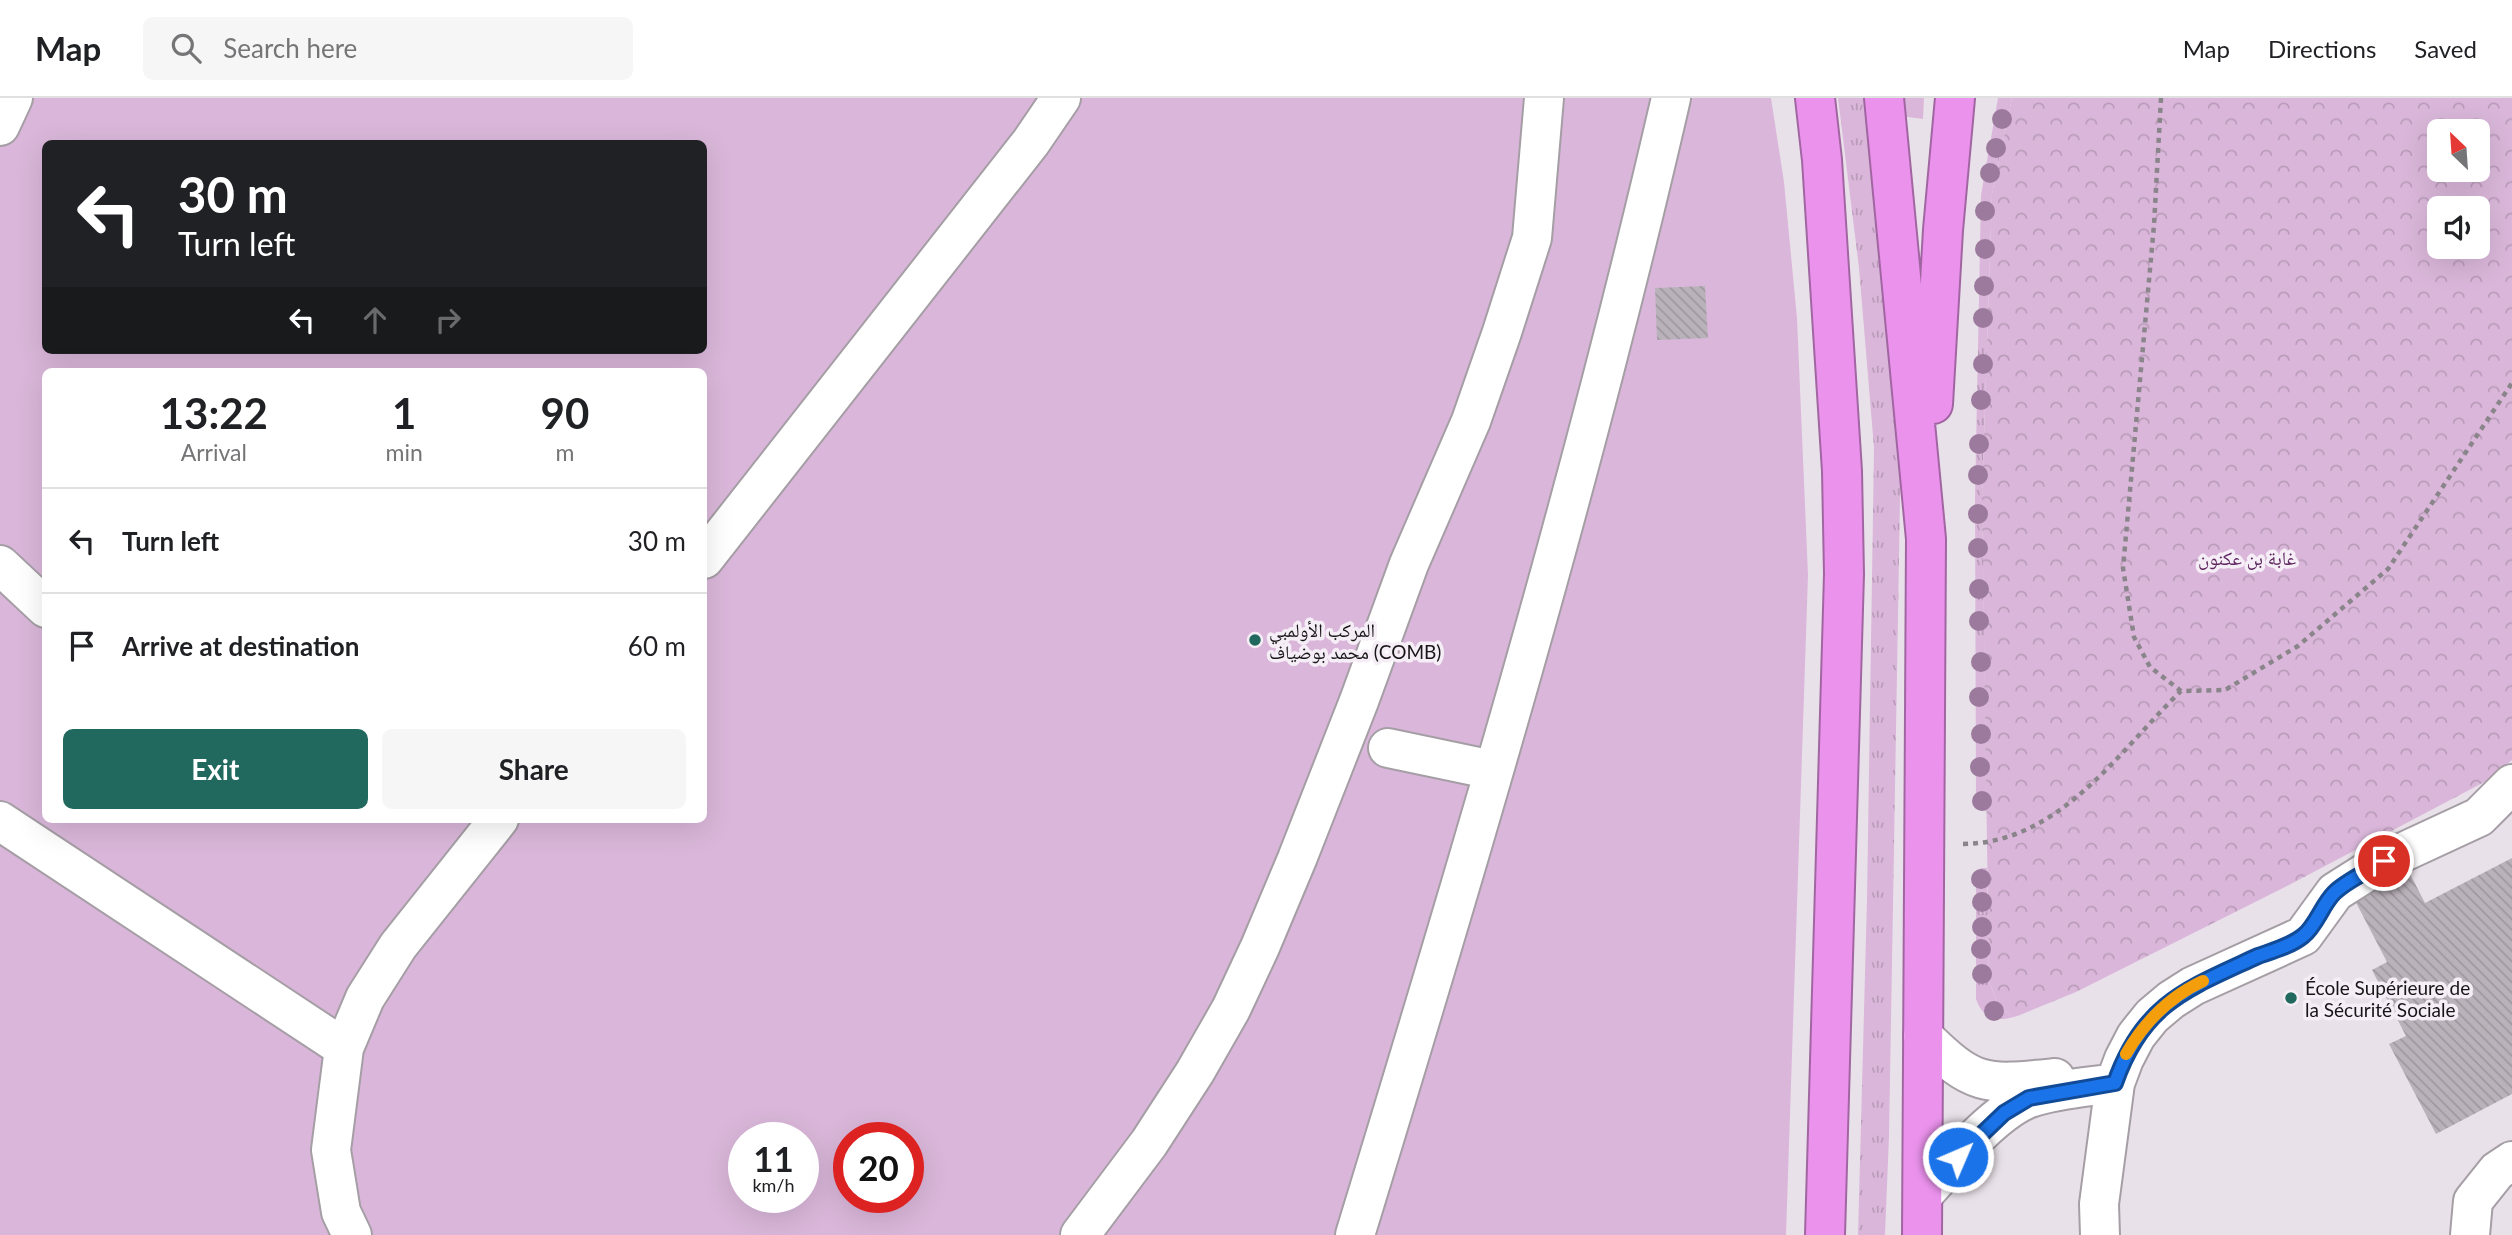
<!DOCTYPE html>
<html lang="en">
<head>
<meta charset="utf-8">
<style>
  :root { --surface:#fff; --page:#f6f6f6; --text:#202124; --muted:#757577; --line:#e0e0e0; --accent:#21695e }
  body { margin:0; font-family:Lato,"Noto Naskh Arabic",sans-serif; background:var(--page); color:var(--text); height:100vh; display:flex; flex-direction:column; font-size:26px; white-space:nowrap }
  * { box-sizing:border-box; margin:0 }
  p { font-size:23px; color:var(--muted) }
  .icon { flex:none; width:38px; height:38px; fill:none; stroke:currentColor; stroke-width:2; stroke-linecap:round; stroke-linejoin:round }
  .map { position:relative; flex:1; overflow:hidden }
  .panel { position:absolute; left:42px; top:270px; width:665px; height:455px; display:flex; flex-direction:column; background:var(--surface); border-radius:10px; box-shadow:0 7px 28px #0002 }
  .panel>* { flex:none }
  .banner { position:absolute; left:42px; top:42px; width:665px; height:214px; border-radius:10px; box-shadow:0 7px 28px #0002; background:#202124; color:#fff; overflow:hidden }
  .needle { width:46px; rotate:335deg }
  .fabs { position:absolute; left:2427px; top:21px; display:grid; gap:14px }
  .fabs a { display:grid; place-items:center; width:63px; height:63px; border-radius:10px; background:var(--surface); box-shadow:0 7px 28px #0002; font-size:35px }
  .speed { position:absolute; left:728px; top:1024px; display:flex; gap:14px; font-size:35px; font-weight:700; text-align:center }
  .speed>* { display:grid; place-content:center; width:91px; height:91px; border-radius:50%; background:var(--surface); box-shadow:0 7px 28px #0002; line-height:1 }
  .speed small { font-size:18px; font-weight:400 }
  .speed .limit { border:10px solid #d22; background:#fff; color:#111 }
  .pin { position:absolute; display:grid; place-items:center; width:60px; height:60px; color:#fff; margin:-30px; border:4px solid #fff; border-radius:50%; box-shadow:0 2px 7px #0007 }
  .me { position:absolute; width:77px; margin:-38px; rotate:45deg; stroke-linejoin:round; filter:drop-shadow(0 0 5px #0008) }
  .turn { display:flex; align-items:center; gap:24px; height:147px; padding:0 21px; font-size:32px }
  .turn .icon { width:91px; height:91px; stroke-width:2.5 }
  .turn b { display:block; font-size:49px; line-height:60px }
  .lanes { display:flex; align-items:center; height:66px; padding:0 21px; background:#0003; justify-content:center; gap:35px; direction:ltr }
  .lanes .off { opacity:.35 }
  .eta { display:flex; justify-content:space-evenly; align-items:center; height:119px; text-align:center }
  .eta b { font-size:42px; font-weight:700; line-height:49px }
  .primary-button { display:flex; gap:14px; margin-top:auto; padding:14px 21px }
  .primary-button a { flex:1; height:80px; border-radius:10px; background:var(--accent); color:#fff; font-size:28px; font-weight:700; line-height:80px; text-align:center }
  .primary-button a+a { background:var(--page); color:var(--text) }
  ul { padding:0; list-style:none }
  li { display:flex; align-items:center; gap:21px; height:105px; padding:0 21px; border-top:2px solid var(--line) }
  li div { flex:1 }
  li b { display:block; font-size:26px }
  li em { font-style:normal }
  header { display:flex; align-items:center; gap:42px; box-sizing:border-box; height:98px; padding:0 35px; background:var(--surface); border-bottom:2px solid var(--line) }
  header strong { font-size:33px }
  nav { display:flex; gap:38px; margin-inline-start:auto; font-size:24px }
  .search { width:490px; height:63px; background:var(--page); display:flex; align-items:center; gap:18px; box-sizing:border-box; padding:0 24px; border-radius:10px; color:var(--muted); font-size:26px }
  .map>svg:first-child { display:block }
  .grass { fill:url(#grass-tufts) }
  .park { fill:url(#park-crowns); fill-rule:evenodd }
  .pitch { fill:#dab7da; fill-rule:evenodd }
  .building { fill:url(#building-back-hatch) }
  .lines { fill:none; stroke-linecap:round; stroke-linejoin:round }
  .minor-casing { stroke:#a59ea5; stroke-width:42 }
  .highway-casing { stroke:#a166a2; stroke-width:42 }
  .path { stroke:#8a858a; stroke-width:4.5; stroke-dasharray:5 5; stroke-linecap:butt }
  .minor { stroke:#fff; stroke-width:38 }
  .highway { stroke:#eb92ed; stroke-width:38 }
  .tree { fill:#9c7a9d }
  .route-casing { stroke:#114b97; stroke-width:18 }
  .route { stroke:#1a73e8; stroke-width:12 }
  .slow { stroke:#f59e0b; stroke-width:12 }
  .poi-dot { fill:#21695e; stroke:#f6eef6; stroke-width:2.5 }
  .labels { text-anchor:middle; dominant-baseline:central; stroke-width:7; stroke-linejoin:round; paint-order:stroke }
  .park-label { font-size:19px; fill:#5d265f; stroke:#f6eef6 }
  .poi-label { font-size:19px; fill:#171517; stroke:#f6eef6; text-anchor:start }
</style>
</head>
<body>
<header>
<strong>Map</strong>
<div class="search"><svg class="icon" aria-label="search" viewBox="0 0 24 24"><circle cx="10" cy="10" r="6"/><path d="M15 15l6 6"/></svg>Search here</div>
<nav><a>Map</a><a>Directions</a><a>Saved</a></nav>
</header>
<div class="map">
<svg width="2512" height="1137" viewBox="0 0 2512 1137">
  <defs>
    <pattern id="grass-tufts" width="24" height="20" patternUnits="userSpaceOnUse" patternTransform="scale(1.75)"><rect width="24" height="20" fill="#dab7da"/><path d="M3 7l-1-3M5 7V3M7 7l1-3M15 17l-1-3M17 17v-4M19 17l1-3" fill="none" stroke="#ba9cba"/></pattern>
    <pattern id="park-crowns" width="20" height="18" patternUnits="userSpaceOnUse" patternTransform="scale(1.75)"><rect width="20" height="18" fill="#dab7da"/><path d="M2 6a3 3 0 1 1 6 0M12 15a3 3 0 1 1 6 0" fill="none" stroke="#ba9cba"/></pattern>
    <pattern id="building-back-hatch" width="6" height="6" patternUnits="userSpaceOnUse" patternTransform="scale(1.75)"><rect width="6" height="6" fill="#bab2ba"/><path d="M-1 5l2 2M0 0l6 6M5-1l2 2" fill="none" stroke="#9f989f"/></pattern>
  </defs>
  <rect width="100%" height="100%" fill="#e9e1e9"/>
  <!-- grass -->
  <path class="grass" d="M1838 0H1869L1901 344 1889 1039 1885 1137H1858L1867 801 1874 350 1859 170Z
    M1899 0H1924L1923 21 1900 18Z
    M1998 0H2012L1992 96 1982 400 1987 713H1981L1976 709 1975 400 1981 97Z
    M1981 770H1987L1989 884 1998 906 2010 917H2020C2000 924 1984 924 1976 901V774Z"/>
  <!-- park -->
  <path class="park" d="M2012 0H2512V662L2490 681 2289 787 2076 894 2020 917H2010L1998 906 1989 884 1982 400 1992 96ZM2440 33H2478V72H2440ZM2440 110H2478V149H2440Z"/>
  <!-- pitch -->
  <path class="pitch" d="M0 0H1771L1784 84 1797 220 1808 477 1786 1137H0ZM46 46H704V252H46ZM46 273H704V721H46ZM744 1040H803V1099H744ZM849 1040H908V1099H849Z"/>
  <!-- building -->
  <path class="building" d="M1705 188 1708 240 1657 242 1655 190Z
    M2512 760V996L2436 1036 2389 946 2406 938 2372 872 2387 864 2350 793 2405 766 2425 805Z"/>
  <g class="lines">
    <!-- minor casing -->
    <g class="minor-casing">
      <path id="minor" d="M0 28 13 0
        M704 461 1031 44 1061 0
        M0 467 46 510
        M1388 650 1493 672
        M0 723 344 950
        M1923 938C1974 989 1985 987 2055 980
        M1923 1097C1949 1068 1994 1013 2030 1000 2057 991 2088 989 2115 985
        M352 1137 341 1114 331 1052 344 950 365 900 398 848 499 721
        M1080 1137 1149 1045 1195 974 1231 911 1260 849 1297 761 1359 603 1409 466 1471 323 1502 234 1532 140 1544 0
        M1355 1137C1470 761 1583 383 1671 0
        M2100 1137 2099 1106 2115 985 2124 961 2136 938 2152 918 2171 902 2193 888 2303 838 2335 794 2384 763 2479 719 2512 686
        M2470 1137 2473 1103 2497 1073 2512 1063"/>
    </g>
    <!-- highway casing -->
    <g class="highway-casing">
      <path id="highway" d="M1815 0 1822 62 1842 373 1844 476 1825 1137
        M1884 0 1926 441 1922 1137
        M1933 306 1943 132 1955 0"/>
    </g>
    <!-- path -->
    <path class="path" d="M2161 0 2154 127 2123 470 2134 539 2150 569 2181 593 2225 592 2298 548 2388 471 2512 285
      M1963 746C2060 745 2118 654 2181 593"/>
    <!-- minor -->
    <use href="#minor" class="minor"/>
    <!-- highway -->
    <use href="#highway" class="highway"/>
  </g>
  <!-- trees -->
  <g class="tree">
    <circle cx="2002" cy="21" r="10"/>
    <circle cx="1996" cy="50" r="10"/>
    <circle cx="1990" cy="75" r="10"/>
    <circle cx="1985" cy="113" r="10"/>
    <circle cx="1985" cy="151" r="10"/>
    <circle cx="1984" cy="188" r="10"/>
    <circle cx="1983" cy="220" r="10"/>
    <circle cx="1983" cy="266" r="10"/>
    <circle cx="1981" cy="302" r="10"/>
    <circle cx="1979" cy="346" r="10"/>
    <circle cx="1978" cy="377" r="10"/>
    <circle cx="1978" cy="416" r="10"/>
    <circle cx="1978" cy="450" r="10"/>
    <circle cx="1979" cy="491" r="10"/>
    <circle cx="1979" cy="523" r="10"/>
    <circle cx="1981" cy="564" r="10"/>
    <circle cx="1979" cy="599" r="10"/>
    <circle cx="1981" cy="636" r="10"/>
    <circle cx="1980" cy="669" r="10"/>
    <circle cx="1982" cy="703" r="10"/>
    <circle cx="1981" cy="781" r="10"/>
    <circle cx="1982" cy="804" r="10"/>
    <circle cx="1982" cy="829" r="10"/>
    <circle cx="1981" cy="851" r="10"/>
    <circle cx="1982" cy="876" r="10"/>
    <circle cx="1994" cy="913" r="10"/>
  </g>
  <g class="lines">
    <!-- route casing -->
    <g class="route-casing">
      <path id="route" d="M1958 1059 2004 1015 2029 1000 2115 985C2143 905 2187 891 2258 858 2272 853 2291 848 2303 838 2316 828 2322 807 2334 795 2347 782 2369 773 2384 763"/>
    </g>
    <!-- route -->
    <use href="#route" class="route"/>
    <!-- slow -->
    <path class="slow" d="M2126 956C2145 923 2169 899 2203 883"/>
  </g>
  <!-- markers -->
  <g class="poi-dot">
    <circle cx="1255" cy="542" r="7"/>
    <circle cx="2291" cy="900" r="7"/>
  </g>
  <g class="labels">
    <!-- park labels -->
    <g class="park-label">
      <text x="2247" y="459">غابة بن عكنون</text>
    </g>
    <!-- poi labels -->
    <g class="poi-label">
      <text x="1269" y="531">المركب الأولمبي<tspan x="1269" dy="22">محمد بوضياف (COMB)</tspan></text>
      <text x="2305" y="889">École Supérieure de<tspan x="2305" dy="22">la Sécurité Sociale</tspan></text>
    </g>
  </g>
</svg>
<div class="fabs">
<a><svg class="needle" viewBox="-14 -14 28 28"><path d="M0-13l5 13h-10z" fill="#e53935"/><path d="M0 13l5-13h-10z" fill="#757577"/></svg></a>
<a><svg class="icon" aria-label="sound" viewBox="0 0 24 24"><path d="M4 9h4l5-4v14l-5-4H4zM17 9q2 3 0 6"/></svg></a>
</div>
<div class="speed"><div>11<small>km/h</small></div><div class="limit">20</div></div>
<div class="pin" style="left:2384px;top:763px;background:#d93025"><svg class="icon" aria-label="arrive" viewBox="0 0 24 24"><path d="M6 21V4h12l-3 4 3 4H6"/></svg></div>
<svg class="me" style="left:1958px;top:1059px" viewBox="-20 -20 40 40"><circle r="17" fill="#1a73e8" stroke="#fff" stroke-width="3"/><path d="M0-11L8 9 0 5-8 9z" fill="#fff"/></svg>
<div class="banner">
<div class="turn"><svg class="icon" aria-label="left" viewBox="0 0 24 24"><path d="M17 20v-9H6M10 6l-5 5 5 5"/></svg><div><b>30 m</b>Turn left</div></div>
<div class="lanes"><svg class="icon" aria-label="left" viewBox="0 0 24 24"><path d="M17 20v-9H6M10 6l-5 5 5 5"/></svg><svg class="icon off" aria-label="ahead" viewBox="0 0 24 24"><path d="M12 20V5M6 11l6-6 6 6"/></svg><svg class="icon off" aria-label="right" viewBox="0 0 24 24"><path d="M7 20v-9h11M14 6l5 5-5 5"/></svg></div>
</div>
<section class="panel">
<div class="eta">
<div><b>13:22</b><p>Arrival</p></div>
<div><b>1</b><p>min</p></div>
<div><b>90</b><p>m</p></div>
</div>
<ul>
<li><svg class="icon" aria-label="left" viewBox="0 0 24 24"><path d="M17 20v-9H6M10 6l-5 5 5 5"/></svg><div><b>Turn left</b></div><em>30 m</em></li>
<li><svg class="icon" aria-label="arrive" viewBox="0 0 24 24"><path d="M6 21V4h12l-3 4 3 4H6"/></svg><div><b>Arrive at destination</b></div><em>60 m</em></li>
</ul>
<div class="primary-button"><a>Exit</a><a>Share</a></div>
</section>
</div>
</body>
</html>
